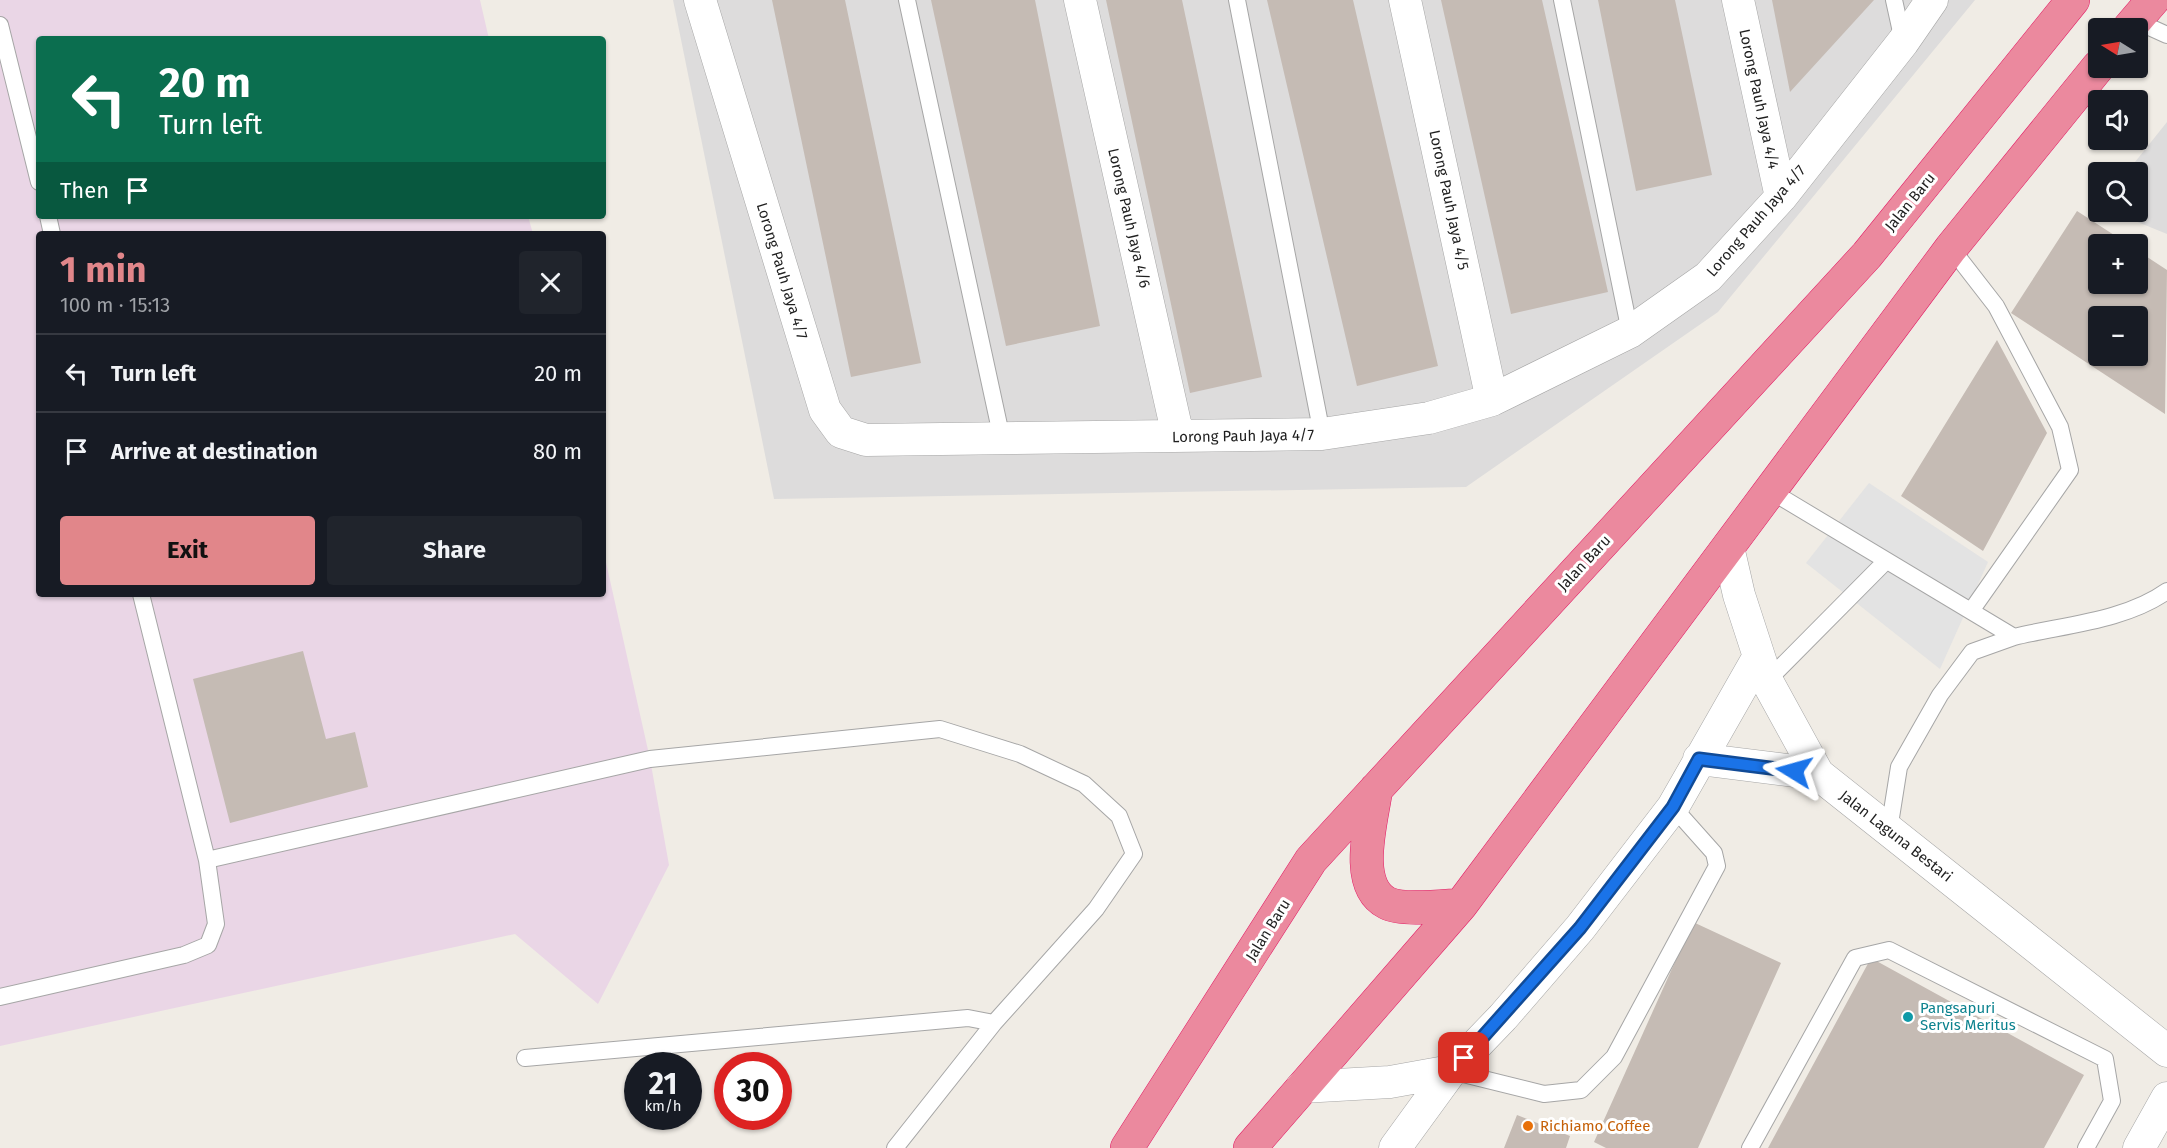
<!DOCTYPE html>
<html lang="en">
<head>
<meta charset="utf-8">
<style>
  :root { --surface:#171b24; --page:#20242c; --text:#f1f3f6; --muted:#9ea1a6; --line:#363941; --accent:#e1868a }
  body { margin:0; font-family:"Fira Sans",sans-serif; background:var(--page); color:var(--text); height:100vh; display:flex; flex-direction:column; font-size:22px; white-space:nowrap }
  * { box-sizing:border-box; margin:0 }
  p { font-size:20px; color:var(--muted) }
  .icon { flex:none; width:33px; height:33px; fill:none; stroke:currentColor; stroke-width:2; stroke-linecap:round; stroke-linejoin:round }
  .map { position:relative; flex:1; overflow:hidden }
  .drawer { position:absolute; left:36px; top:231px; width:570px; height:366px; display:flex; flex-direction:column; background:var(--surface); border-radius:6px; box-shadow:0 2px 4px #0004 }
  .drawer>* { flex:none }
  .hud { position:absolute; left:36px; top:36px; width:570px; height:183px; border-radius:6px; box-shadow:0 2px 4px #0004; background:#0b6e4f; color:#fff; overflow:hidden }
  .needle { width:39px; rotate:281deg }
  .controls { position:absolute; left:2088px; top:18px; display:grid; gap:12px }
  .controls a { display:grid; place-items:center; width:60px; height:60px; border-radius:6px; background:var(--surface); box-shadow:0 2px 4px #0004; font-size:30px }
  .speed { position:absolute; left:624px; top:1052px; display:flex; gap:12px; font-size:30px; font-weight:700; text-align:center }
  .speed>* { display:grid; place-content:center; width:78px; height:78px; border-radius:50%; background:var(--surface); box-shadow:0 2px 4px #0004; line-height:1 }
  .speed small { font-size:15px; font-weight:400 }
  .speed .limit { border:9px solid #d22; background:#fff; color:#111 }
  .pin { position:absolute; display:grid; place-items:center; width:51px; height:51px; color:#fff; margin:-26px; border-radius:12px; box-shadow:0 3px 9px #0006 }
  .me { position:absolute; width:66px; margin:-33px; rotate:278deg; stroke-linejoin:round; filter:drop-shadow(0 0 4px #0008) }
  .turn { display:flex; align-items:center; gap:21px; height:126px; padding:0 24px; font-size:27px }
  .turn .icon { width:78px; height:78px; stroke-width:2.5 }
  .turn b { display:block; font-size:42px; line-height:51px }
  .then { display:flex; align-items:center; height:57px; padding:0 24px; background:#0003; gap:12px; font-size:22px }
  .round { display:grid; place-items:center; flex:none; width:63px; height:63px; border-radius:6px; background:var(--page) }
  .summary { display:flex; align-items:center; justify-content:space-between; height:102px; padding:0 24px }
  h1 { font-size:36px; font-weight:700; line-height:45px; color:var(--accent) }
  .cta { display:flex; gap:12px; margin-top:auto; padding:12px 24px }
  .cta a { flex:1; height:69px; border-radius:6px; background:var(--accent); color:#111; font-size:24px; font-weight:700; line-height:69px; text-align:center }
  .cta a+a { background:var(--page); color:var(--text) }
  ul { padding:0; list-style:none }
  li { display:flex; align-items:center; gap:18px; height:78px; padding:0 24px; border-top:2px solid var(--line) }
  li div { flex:1 }
  li b { display:block; font-size:22px }
  li em { font-style:normal }
  .map>svg:first-child { display:block }
  .residential { fill:#dddcdc }
  .industrial { fill:#ead6e6 }
  .parking { fill:#e3e3e3 }
  .building { fill:#c5bbb4; fill-rule:evenodd }
  .lines { fill:none; stroke-linecap:round; stroke-linejoin:round }
  .lane-casing { stroke:#a6a6a6; stroke-width:18 }
  .street-casing { stroke:#a6a6a6; stroke-width:33 }
  .highway-casing { stroke:#e21d66; stroke-width:34 }
  .lane { stroke:#fff; stroke-width:16 }
  .street { stroke:#fff; stroke-width:32 }
  .highway { stroke:#eb899e; stroke-width:33 }
  .route-casing { stroke:#114b97; stroke-width:15 }
  .route { stroke:#1a73e8; stroke-width:10 }
  .culture-dot { fill:#0f9aa8; stroke:#fff; stroke-width:2 }
  .food-dot { fill:#e8710a; stroke:#fff; stroke-width:2 }
  .labels { text-anchor:middle; dominant-baseline:central; stroke-width:6; stroke-linejoin:round; paint-order:stroke }
  .street-label { font-size:15px; fill:#1f1f1f; stroke:#fff }
  .culture-label { font-size:15px; fill:#0d838f; stroke:#fff; text-anchor:start }
  .food-label { font-size:15px; fill:#c56008; stroke:#fff; text-anchor:start }
</style>
</head>
<body>
<div class="map">
<svg width="2167" height="1148" viewBox="0 0 2167 1148">
  <rect width="100%" height="100%" fill="#f0ece5"/>
  <!-- residential -->
  <path class="residential" d="M673 0H1975L1718 312 1466 487 774 499Z
    M2167 122V234L2113 212H2138V172H2127Z"/>
  <!-- industrial -->
  <path class="industrial" d="M0 0H480L489 39H39V216H528L533 234H39V594H603V549L650 759 669 865 598 1004 515 934 0 1046Z"/>
  <!-- parking -->
  <path class="parking" d="M1869 483 1988 562 1940 669 1806 563Z"/>
  <!-- building -->
  <path class="building" d="M772 0H845L921 363 851 377Z
    M931 0H1035L1100 326 1006 346Z
    M1106 0H1182L1262 377 1190 393Z
    M1267 0H1353L1438 366 1357 386Z
    M1441 0H1542L1608 292 1511 314Z
    M1598 0H1675L1712 175 1636 191Z
    M1772 0H1874L1790 92Z
    M2077 211 2128 244H2098V284H2138V251L2167 270 2165 414 2011 313ZM2098 316H2138V356H2098Z
    M1997 340 2047 433 1983 551 1901 496Z
    M303 651 326 739 355 732 368 787 230 823 193 679Z
    M1693 922 1781 963 1698 1148H1606L1594 1142Z
    M1871 958 2084 1075 2044 1148H1768Z
    M1517 1115 1570 1136 1566 1148H1504Z"/>
  <g class="lines">
    <!-- lane casing -->
    <g class="lane-casing">
      <path id="lane" d="M907 0 1002 439
        M1237 0 1322 434
        M1562 0 1630 332
        M1894 0 1903 41
        M2136 21 2167 35
        M0 25 39 182
        M48 216 52 234
        M1951 248 1996 306 2060 427 2070 470 1971 611
        M1769 490 2014 637C2063 625 2125 621 2167 591
        M1767 681 1886 561
        M1889 830 1899 767 1940 695 1972 652 2014 637
        M207 860 650 759 940 729 1020 754 1084 784 1119 816 1134 854 1096 909 994 1023 895 1148
        M0 997 184 955 208 945 216 924 207 860 141 594
        M525 1058 968 1018 994 1023
        M1451 1071 1544 1094 1581 1090 1614 1057 1717 866 1714 853 1673 807
        M1750 1148 1855 958 1889 950 2105 1059 2112 1101 2086 1148"/>
    </g>
    <!-- street casing -->
    <g class="street-casing">
      <path id="street" d="M700 0 825 410 841 432 866 440 1322 434 1429 418 1492 400 1630 332 1708 277 1781 197 1903 42 1932 0
        M1080 0 1178 436
        M1405 0 1492 400
        M1738 0 1781 197
        M1728 547 1739 595 1767 681 1818 774 2167 1051
        M1699 759 1818 774
        M1302 1087 1390 1082 1451 1071
        M1395 1148 1451 1071 1503 1017 1580 928 1673 807 1758 658
        M2139 1148 2167 1098"/>
    </g>
    <!-- highway casing -->
    <g class="highway-casing">
      <path id="highway" d="M2129 28 2153 0
        M1376 789C1372 820 1352 885 1387 903 1402 911 1443 906 1461 905
        M1127 1148 1311 860 1867 255 2073 0
        M1250 1148 1461 905 1951 248 2098 67"/>
    </g>
    <!-- lane -->
    <use href="#lane" class="lane"/>
    <!-- street -->
    <use href="#street" class="street"/>
    <!-- highway -->
    <use href="#highway" class="highway"/>
  </g>
  <g class="lines">
    <!-- route casing -->
    <g class="route-casing">
      <path id="route" d="M1464 1058 1580 928 1673 807 1699 759 1794 771"/>
    </g>
    <!-- route -->
    <use href="#route" class="route"/>
  </g>
  <!-- markers -->
  <circle class="culture-dot" cx="1908" cy="1017" r="6"/>
  <circle class="food-dot" cx="1528" cy="1126" r="6"/>
  <g class="labels">
    <!-- street labels -->
    <g class="street-label">
      <text transform="translate(1759 99) rotate(78)">Lorong Pauh Jaya 4/4</text>
      <text transform="translate(1449 200) rotate(78)">Lorong Pauh Jaya 4/5</text>
      <text transform="translate(1910 202) rotate(-51)">Jalan Baru</text>
      <text transform="translate(1129 218) rotate(77)">Lorong Pauh Jaya 4/6</text>
      <text transform="translate(1756 221) rotate(-49)">Lorong Pauh Jaya 4/7</text>
      <text transform="translate(782 271) rotate(73)">Lorong Pauh Jaya 4/7</text>
      <text transform="translate(1243 436) rotate(-1)">Lorong Pauh Jaya 4/7</text>
      <text transform="translate(1584 563) rotate(-47)">Jalan Baru</text>
      <text transform="translate(1896 836) rotate(38)">Jalan Laguna Bestari</text>
      <text transform="translate(1268 930) rotate(-58)">Jalan Baru</text>
    </g>
    <!-- culture labels -->
    <g class="culture-label">
      <text x="1920" y="1008">Pangsapuri<tspan x="1920" dy="17">Servis Meritus</tspan></text>
    </g>
    <!-- food labels -->
    <g class="food-label">
      <text x="1540" y="1126">Richiamo Coffee</text>
    </g>
  </g>
</svg>
<div class="controls">
<a><svg class="needle" viewBox="-14 -14 28 28"><path d="M0-13l5 13h-10z" fill="#e53935"/><path d="M0 13l5-13h-10z" fill="#9ea1a6"/></svg></a>
<a><svg class="icon" aria-label="sound" viewBox="0 0 24 24"><path d="M4 9h4l5-4v14l-5-4H4zM17 9q2 3 0 6"/></svg></a>
<a><svg class="icon" aria-label="search" viewBox="0 0 24 24"><circle cx="10" cy="10" r="6"/><path d="M15 15l6 6"/></svg></a>
<a>+</a>
<a>−</a>
</div>
<div class="speed"><div>21<small>km/h</small></div><div class="limit">30</div></div>
<div class="pin" style="left:1464px;top:1058px;background:#d93025"><svg class="icon" aria-label="arrive" viewBox="0 0 24 24"><path d="M6 21V4h12l-3 4 3 4H6"/></svg></div>
<svg class="me" style="left:1794px;top:771px" viewBox="-20 -20 40 40"><path d="M0-17L14 15 0 8-14 15z" fill="#1a73e8" stroke="#fff" stroke-width="4"/></svg>
<div class="hud">
<div class="turn"><svg class="icon" aria-label="left" viewBox="0 0 24 24"><path d="M17 20v-9H6M10 6l-5 5 5 5"/></svg><div><b>20 m</b>Turn left</div></div>
<div class="then">Then<svg class="icon" aria-label="arrive" viewBox="0 0 24 24"><path d="M6 21V4h12l-3 4 3 4H6"/></svg></div>
</div>
<section class="drawer">
<div class="summary"><div><h1>1 min</h1><p>100 m · 15:13</p></div><a class="round"><svg class="icon" aria-label="close" viewBox="0 0 24 24"><path d="M6 6l12 12M18 6L6 18"/></svg></a></div>
<ul>
<li><svg class="icon" aria-label="left" viewBox="0 0 24 24"><path d="M17 20v-9H6M10 6l-5 5 5 5"/></svg><div><b>Turn left</b></div><em>20 m</em></li>
<li><svg class="icon" aria-label="arrive" viewBox="0 0 24 24"><path d="M6 21V4h12l-3 4 3 4H6"/></svg><div><b>Arrive at destination</b></div><em>80 m</em></li>
</ul>
<div class="cta"><a>Exit</a><a>Share</a></div>
</section>
</div>
</body>
</html>
